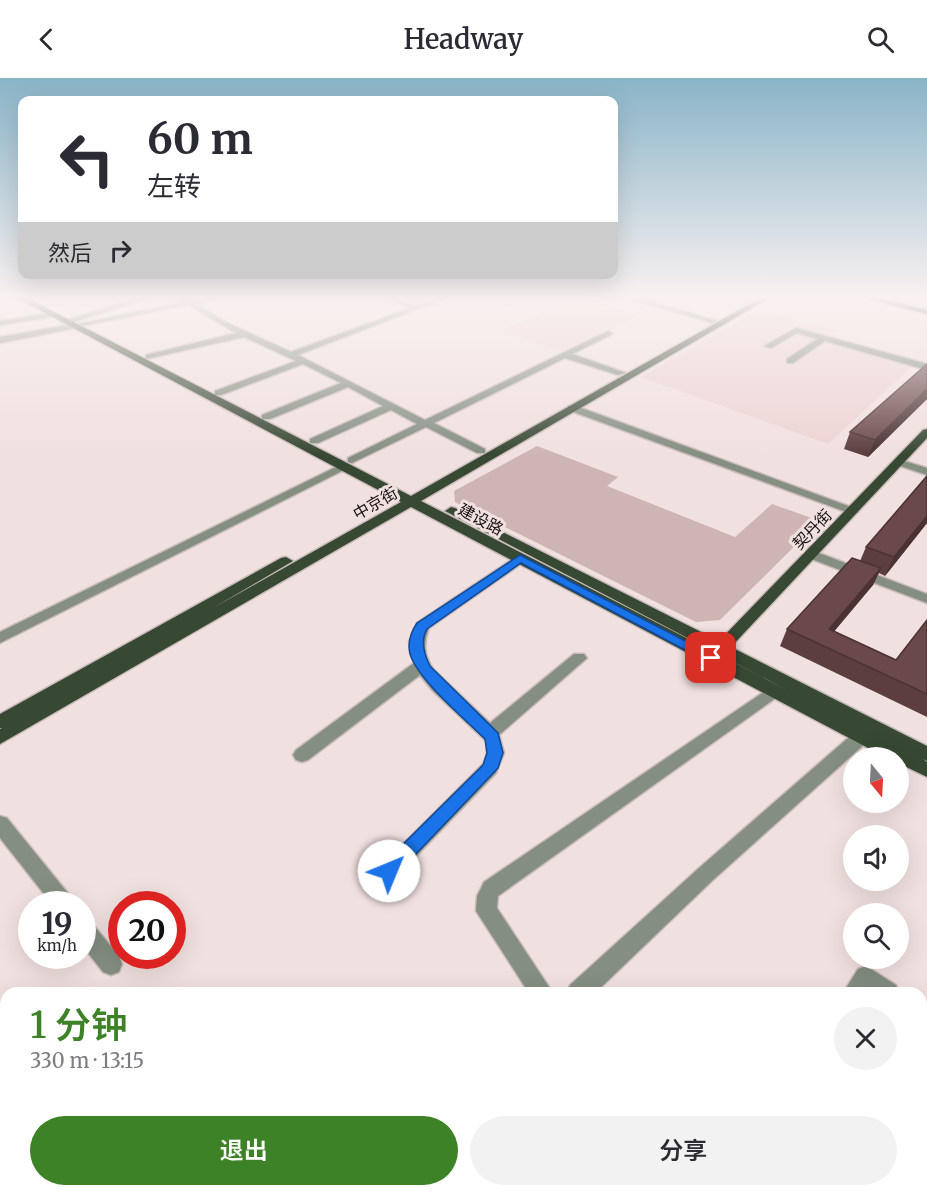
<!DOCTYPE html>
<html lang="zh">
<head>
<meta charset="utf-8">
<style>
  :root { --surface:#fff; --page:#f2f2f3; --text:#2b2b33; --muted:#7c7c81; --accent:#3d8226 }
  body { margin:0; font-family:Merriweather,"Noto Sans SC",serif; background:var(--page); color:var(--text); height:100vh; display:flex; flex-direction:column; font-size:22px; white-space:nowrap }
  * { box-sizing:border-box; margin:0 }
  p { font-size:20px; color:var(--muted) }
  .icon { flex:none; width:33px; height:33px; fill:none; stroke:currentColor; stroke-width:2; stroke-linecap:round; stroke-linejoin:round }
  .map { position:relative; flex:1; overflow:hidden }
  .drawer { position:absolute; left:0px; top:909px; width:927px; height:210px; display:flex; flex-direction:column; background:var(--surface); border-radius:18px 18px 0 0; box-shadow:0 6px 24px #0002 }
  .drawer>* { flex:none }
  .top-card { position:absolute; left:18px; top:18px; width:600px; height:183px; border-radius:12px; box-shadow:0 6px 24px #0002; background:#fff; color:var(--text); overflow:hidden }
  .needle { width:39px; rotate:162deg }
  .tools { position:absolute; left:843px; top:669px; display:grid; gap:12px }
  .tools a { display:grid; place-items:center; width:66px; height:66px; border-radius:50%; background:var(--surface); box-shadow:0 6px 24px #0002; font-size:30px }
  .speed { position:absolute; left:18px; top:813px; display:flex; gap:12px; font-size:30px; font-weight:700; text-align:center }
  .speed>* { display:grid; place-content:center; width:78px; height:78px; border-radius:50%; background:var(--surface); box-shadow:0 6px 24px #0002; line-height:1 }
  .speed small { font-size:15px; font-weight:400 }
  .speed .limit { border:9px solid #d22; background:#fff; color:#111 }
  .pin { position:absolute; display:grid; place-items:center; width:51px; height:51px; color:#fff; margin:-26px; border-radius:12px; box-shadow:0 3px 9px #0006 }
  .me { position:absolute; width:66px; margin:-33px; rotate:45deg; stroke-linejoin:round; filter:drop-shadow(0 0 4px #0008) }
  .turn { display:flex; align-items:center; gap:21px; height:126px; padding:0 30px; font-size:27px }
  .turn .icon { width:78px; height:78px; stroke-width:2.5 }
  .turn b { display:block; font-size:42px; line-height:51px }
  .then { display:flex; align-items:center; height:57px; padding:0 30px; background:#0003; gap:12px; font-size:22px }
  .round { display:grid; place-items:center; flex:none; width:63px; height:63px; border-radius:32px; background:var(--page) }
  .summary { display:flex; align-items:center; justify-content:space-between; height:102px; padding:0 30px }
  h1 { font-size:36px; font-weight:600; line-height:45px; color:var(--accent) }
  .primary-button { display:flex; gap:12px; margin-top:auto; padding:12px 30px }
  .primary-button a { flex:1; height:69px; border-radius:36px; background:var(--accent); color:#fff; font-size:24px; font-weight:600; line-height:69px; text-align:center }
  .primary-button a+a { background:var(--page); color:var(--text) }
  header { display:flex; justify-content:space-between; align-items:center; height:78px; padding:0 30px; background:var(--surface); font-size:27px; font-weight:600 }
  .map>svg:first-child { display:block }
  .built { fill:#edd3d3 }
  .green { fill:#cfb4b4 }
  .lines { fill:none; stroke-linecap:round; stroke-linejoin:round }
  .minor-casing { stroke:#cabbbb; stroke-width:3 }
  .major-casing { stroke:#cabbbb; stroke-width:3 }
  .minor { fill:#848e81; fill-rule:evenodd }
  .major { fill:#374833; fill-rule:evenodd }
  .wall { fill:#5c3e3f }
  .shaded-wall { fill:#4b3233 }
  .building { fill:#6b4849; stroke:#4b3233; stroke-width:1.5 }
  .route { fill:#1a73e8; stroke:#114b97; stroke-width:1.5 }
  .labels { text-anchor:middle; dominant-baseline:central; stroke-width:6; stroke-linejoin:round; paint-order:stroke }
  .street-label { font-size:16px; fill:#181212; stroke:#f1e0e0 }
</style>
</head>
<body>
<header><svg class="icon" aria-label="back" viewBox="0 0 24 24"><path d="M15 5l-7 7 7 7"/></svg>Headway<svg class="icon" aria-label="search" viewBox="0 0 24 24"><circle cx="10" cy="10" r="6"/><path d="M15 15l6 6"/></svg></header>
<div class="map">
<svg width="927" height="1119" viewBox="0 0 927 1119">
  <rect width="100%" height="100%" fill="#f1e0e0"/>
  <!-- built -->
  <path class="built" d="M575 220 640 237 565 274 500 253Z
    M758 232 839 252 830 259 898 279 901 276 919 282 828 366 641 299Z"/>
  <!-- green -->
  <path class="green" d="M537 368 618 399 607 408 735 459 772 426 820 443 720 542 696 544 455 424 454 413Z"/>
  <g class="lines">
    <!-- minor casing -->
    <g class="minor-casing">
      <path id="minor" d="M137 220H150L67 246 60 244Z
        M179 220H188L193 223 221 220 198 227 226 244 291 274 410 230 386 220C396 220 410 228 418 227 428 225 436 220 446 220L298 277 425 342 608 253 612 255 611 257 572 276 626 295 618 297 565 280 434 345 485 371V375H477L426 349 352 385 348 384V380L417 346 391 332 318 365H310V361L383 328 348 309 270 341H262V337L341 305 303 286 221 317H215V313L296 283 244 259 146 281V277L236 255 188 227 82 248 78 246 183 224Z
        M626 220H639L717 243 713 245Z
        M50 235H53V239L0 247V243Z
        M73 246 77 248 76 250 0 265V259Z
        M796 250 927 286V292L825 263 793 285H787V281L817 261 797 255 771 270 764 268Z
        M568 328H576L859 432 857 435H849L568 332Z
        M898 381 927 390V397L894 386 892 384Z
        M344 385 350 388 348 390 0 565V554Z
        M811 472 927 516V525L806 479 804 476Z
        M520 476 527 480 525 483 429 550C423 566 424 577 433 591L490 645 574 576H584L587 580 499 657 504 675 496 695 396 799 389 802 382 799 379 793 382 787 484 685 487 675 486 663 433 613 420 597 308 682 302 684 296 682 293 677 296 672 414 585 409 564 417 545Z
        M774 607 780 609 782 613 780 617 498 818 497 830 553 915H529L476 833 477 818 484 804Z
        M862 651 868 653 871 658 868 663 713 802 595 915H567L570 907 699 790 856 653Z
        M0 738 7 740 71 819 74 826H52L0 760Z
        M82 840 90 843 119 878 122 886 119 894 111 897 103 894 82 867Z
        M866 888 896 907 899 915H843L858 891Z
        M921 927 927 930V956L921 953Z
        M349 1113H380L377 1119H346Z
        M398 1113H427L430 1119H401Z
        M691 1113H721L718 1119H688Z"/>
    </g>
    <!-- major casing -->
    <g class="major-casing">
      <path id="major" d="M17 220H27L411 418 760 220H769L421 423 789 613 445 433 451 429 455 430 719 563 923 352 927 351V360L731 569 927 668V683L923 681 927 684V699L898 685V680H887L411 429 0 666V651L2 650H0V636L281 480 286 479 293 483 213 530 401 424Z
        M863 220H878L927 232V236Z"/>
    </g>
    <!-- minor -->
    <use href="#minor" class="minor"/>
    <!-- major -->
    <use href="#major" class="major"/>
  </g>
  <!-- wall -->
  <path class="wall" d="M927 286V321L868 379 844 371 850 354Z
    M927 398V445L885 498 879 495 873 507 834 553 896 582 927 542V639L780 568 787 551 860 483 866 469Z"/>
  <!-- shaded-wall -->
  <path class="shaded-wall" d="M927 311V321L868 379 875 362Z
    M927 438V445L885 498 894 479Z
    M881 490 873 507 822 568 829 551Z"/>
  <!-- building -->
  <path class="building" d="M927 286V311L875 362 850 354Z
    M927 398V438L894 479 866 469Z
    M852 480 881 490 829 551 896 582 927 542V616L787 551Z"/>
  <!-- sky -->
  <linearGradient id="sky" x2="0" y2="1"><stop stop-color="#89b4c7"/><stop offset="0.58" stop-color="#f9f1f1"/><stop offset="1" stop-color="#f9f1f1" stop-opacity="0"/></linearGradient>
  <rect width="927" height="377" fill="url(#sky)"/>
  <!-- route -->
  <path class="route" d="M520 477 718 580 716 583H706L521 485 427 551C420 563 424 576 430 588L498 655 503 675 498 690 395 798 389 801 382 798 379 793 382 787 483 687 487 675 485 661C465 641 418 602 410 576 407 564 411 554 417 545Z"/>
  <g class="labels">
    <!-- street labels -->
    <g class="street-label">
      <text transform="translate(375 425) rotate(-30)">中京街</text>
      <text transform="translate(481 441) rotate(28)">建设路</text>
      <text transform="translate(812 451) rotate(-46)">契丹街</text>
    </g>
  </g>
</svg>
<div class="tools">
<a><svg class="needle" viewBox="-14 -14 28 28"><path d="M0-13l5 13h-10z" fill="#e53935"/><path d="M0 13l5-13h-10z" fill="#7c7c81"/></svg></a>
<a><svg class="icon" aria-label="sound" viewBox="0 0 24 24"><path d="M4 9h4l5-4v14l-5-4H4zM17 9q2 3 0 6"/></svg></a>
<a><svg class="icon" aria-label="search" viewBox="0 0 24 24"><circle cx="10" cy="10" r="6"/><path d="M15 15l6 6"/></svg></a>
</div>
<div class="speed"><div>19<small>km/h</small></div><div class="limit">20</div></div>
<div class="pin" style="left:711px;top:580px;background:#d93025"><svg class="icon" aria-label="arrive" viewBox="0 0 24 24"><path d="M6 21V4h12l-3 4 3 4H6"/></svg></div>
<svg class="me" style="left:389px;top:793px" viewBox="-20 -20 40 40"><circle r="19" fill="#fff"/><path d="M0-13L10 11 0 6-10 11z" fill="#1a73e8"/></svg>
<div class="top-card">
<div class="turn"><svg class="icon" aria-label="left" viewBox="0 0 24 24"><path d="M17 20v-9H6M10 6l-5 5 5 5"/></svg><div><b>60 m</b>左转</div></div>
<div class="then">然后<svg class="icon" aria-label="right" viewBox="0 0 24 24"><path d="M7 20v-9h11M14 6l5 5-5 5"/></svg></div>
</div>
<section class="drawer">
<div class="summary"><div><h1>1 分钟</h1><p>330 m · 13:15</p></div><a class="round"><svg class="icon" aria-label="close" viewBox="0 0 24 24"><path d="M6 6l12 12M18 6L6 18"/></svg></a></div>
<div class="primary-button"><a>退出</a><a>分享</a></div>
</section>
</div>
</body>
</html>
